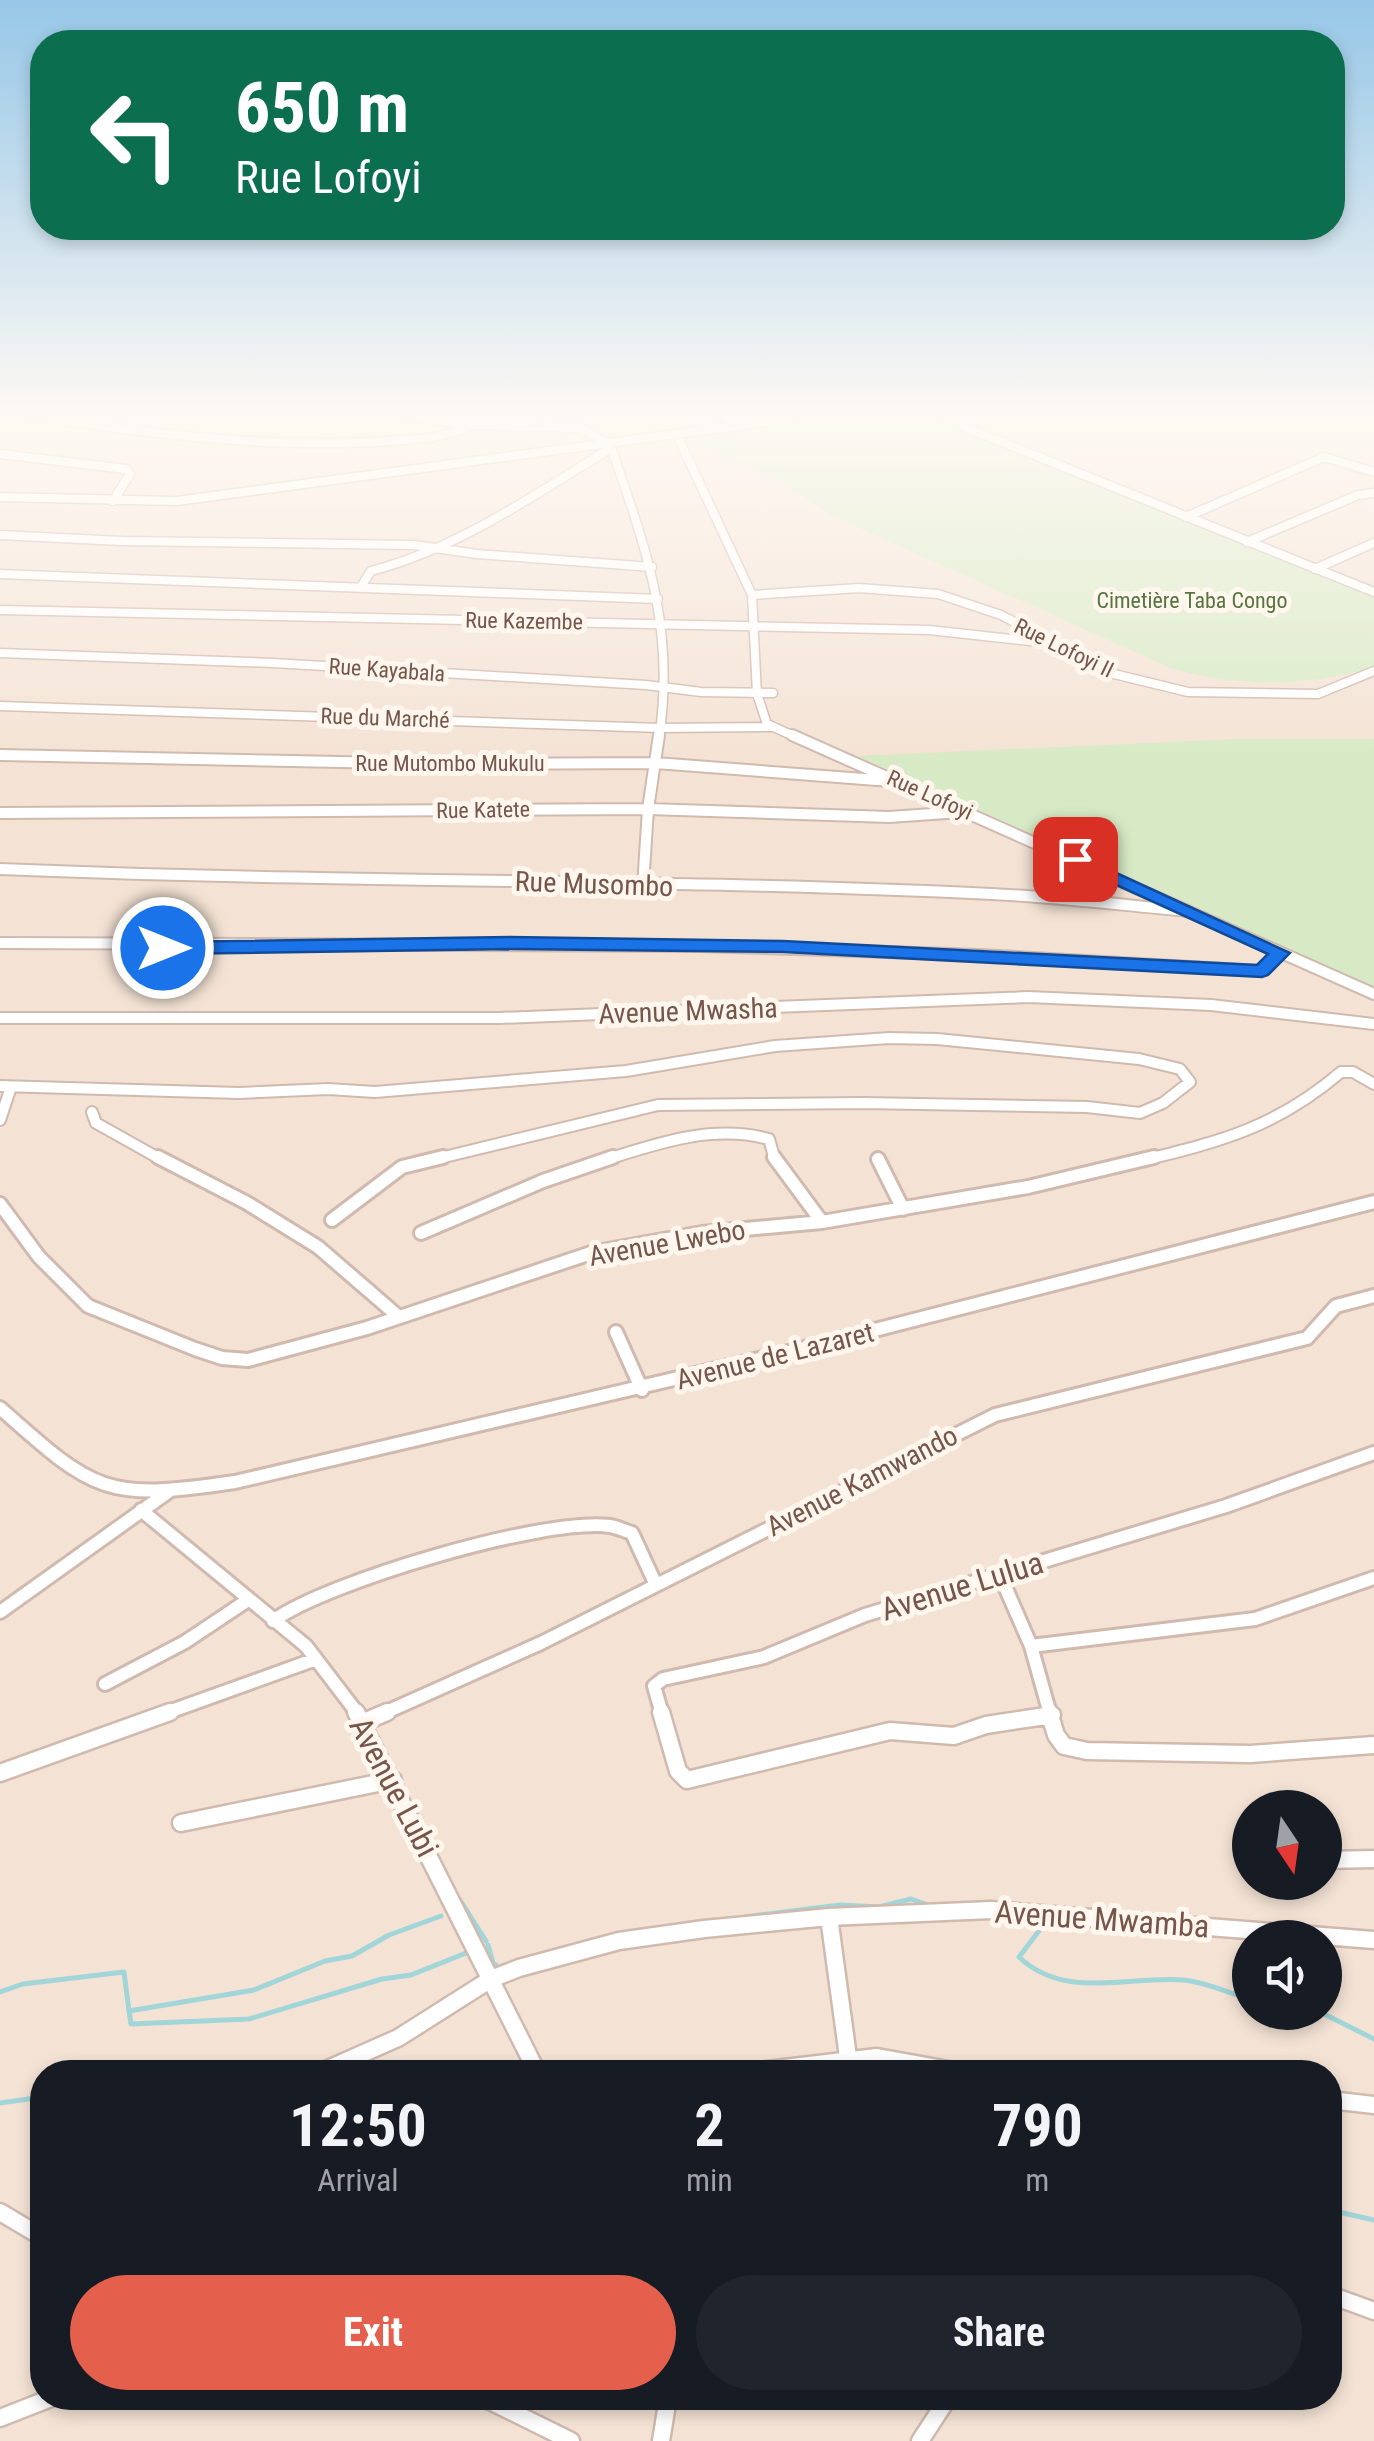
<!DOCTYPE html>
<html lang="en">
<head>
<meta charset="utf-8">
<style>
  :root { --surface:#171b24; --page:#20242c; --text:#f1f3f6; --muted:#9ea1a6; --accent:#e55f4d }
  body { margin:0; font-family:"Roboto Condensed",sans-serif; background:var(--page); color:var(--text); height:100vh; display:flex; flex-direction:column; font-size:38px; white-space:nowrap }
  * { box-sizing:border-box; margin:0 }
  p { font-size:32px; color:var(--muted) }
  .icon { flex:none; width:55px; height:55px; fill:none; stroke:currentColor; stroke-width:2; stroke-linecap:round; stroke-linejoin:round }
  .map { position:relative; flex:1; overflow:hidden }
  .details { position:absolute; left:30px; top:2060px; width:1312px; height:350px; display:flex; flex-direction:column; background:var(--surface); border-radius:40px; box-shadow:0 5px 15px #0003 }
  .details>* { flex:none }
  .banner { position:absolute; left:30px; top:30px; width:1315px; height:210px; border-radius:40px; box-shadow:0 5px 15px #0003; background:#0b6e4f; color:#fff; overflow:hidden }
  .needle { width:65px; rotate:167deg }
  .tools { position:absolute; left:1232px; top:1790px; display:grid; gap:20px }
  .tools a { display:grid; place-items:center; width:110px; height:110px; border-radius:50%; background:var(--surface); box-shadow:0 5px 15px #0003; font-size:50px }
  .pin { position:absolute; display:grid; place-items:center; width:85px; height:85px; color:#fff; margin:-42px; border-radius:20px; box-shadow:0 5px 15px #0006 }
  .me { position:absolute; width:110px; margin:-55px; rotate:90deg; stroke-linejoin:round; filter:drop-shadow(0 0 8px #0008) }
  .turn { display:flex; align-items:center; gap:35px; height:210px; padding:0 40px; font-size:45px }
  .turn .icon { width:130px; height:130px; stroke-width:2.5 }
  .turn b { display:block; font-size:70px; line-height:85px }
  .eta { display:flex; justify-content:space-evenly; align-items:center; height:170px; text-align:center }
  .eta b { font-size:60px; font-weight:700; line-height:70px }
  .action { display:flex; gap:20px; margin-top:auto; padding:20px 40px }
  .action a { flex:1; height:115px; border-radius:60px; background:var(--accent); color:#fff; font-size:40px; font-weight:700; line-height:115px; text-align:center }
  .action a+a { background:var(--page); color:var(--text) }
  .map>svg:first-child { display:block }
  .residential { fill:#f4e3d5; fill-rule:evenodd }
  .green { fill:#d8eac5 }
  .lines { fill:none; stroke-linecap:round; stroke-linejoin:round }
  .stream { stroke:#a1d5d8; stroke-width:5 }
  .minor-far3-casing { stroke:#d0baaf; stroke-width:11 }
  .minor-far2-casing { stroke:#d0baaf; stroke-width:14 }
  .minor-far1-casing { stroke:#d0baaf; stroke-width:18 }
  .minor-casing { stroke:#d0baaf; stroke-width:21 }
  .minor-far3 { stroke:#fff; stroke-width:8 }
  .minor-far2 { stroke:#fff; stroke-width:10 }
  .minor-far1 { stroke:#fff; stroke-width:12 }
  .minor { stroke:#fff; stroke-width:16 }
  .route { fill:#1a73e8; stroke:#114b97; stroke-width:2.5 }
  .labels { text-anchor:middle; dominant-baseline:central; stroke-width:10; stroke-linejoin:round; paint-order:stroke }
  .far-park-label { font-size:22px; fill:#567641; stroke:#fff6ed }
  .far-street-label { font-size:22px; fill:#76564b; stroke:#fff6ed }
  .street-label { font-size:28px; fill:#76564b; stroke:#fff6ed }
  .near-street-label { font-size:32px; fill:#76564b; stroke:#fff6ed }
</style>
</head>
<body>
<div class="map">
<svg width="1374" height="2441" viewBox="0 0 1374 2441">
  <rect width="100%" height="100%" fill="#fcf2e7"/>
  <!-- residential -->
  <path class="residential" d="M0 415H1374V2441H0ZM1250 1808H1325V1882H1250ZM1250 1938H1325V2012H1250ZM42 2072H1330V2398H42Z"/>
  <!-- green -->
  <path class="green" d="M851 415H923L1374 598V668C1303 686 1244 688 1173 669L830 515 782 482 722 458 700 438Z
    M1238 739H1374V987L857 756Z"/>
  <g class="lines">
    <!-- stream -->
    <path class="stream" d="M460 1900 486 1941
      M745 1917 840 1905 879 1907 911 1899 928 1905
      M1048 1919 1019 1957C1064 2000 1127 1976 1183 1980 1206 1982 1228 1993 1250 1999
      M488 1945 493 1963 501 1969
      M0 1992 23 1984 124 1972 129 2011 254 1990 325 1961 352 1956 389 1935 441 1916
      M129 2011 131 2024 249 2019 382 1979 411 1975 466 1953
      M1320 2012 1374 2039
      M0 2103 42 2097
      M1330 2210 1374 2220"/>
    <!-- minor-far3 casing -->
    <g class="minor-far3-casing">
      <path id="minor-far3" d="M20 415C142 432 264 450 388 441 415 439 446 439 470 425
        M392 415 470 425 580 428 610 444C645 546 676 627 659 738
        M723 415 734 427
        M935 415 1374 592
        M677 435 752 595 757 694 767 724 798 738
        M0 454 126 469 130 474 113 501
        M0 497 177 501 817 415
        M1186 517 1324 457 1374 472
        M0 535 122 541 414 545 477 554 652 567
        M1247 542 1358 495 1374 493
        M1315 569 1374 543
        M0 574 658 599
        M362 585 371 571C459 548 534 495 611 448
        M752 595 859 588 938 594 1001 615 1114 674 1188 692 1318 694 1374 671
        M0 610 929 630 1048 643
        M0 653 273 663 646 685 701 692 773 693
        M0 706 661 728 771 727"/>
    </g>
    <!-- minor-far2 casing -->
    <g class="minor-far2-casing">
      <path id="minor-far2" d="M792 735 1374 994
        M0 755 438 764 656 763 890 781
        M0 813 648 809 889 817 961 812
        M0 869C330 883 661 878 992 894 1057 897 1123 905 1188 911
        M643 886 648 809 659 735
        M0 943 701 946 981 955 1261 971 1281 953
        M0 1018H499L1028 997 1211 1005 1374 1024
        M0 1086 239 1093 328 1089 375 1092 626 1071 775 1046 889 1038 937 1039 1139 1059 1180 1069 1190 1082 1163 1103 1140 1113 1087 1107 863 1103 658 1105 432 1160
        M92 1112 96 1123 162 1160
        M0 1120 11 1087
        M605 1160C658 1143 713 1124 769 1139L775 1160
        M1144 1160C1223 1141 1278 1126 1341 1072H1353L1374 1084"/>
    </g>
    <!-- minor-far1 casing -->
    <g class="minor-far1-casing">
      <path id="minor-far1" d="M158 1157 247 1203 318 1247 399 1317
        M774 1157 822 1222
        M878 1159 903 1209
        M0 1204 39 1257 88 1306 195 1349 222 1358 248 1360 367 1328 591 1253 702 1233 822 1222 1028 1187 1154 1157
        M332 1220 402 1167 443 1157
        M421 1233 543 1181 613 1157
        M616 1332 642 1390
        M0 1408C95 1493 106 1501 235 1482L793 1351 1374 1202
        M141 1510 306 1646 358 1714
        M1000 1575 1031 1646 1050 1714
        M0 1612 168 1492
        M273 1621C326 1582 545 1517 610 1526 617 1527 625 1531 632 1533L656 1585
        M1031 1646 1255 1619 1374 1578
        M105 1684 185 1642 248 1600
        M163 1714 316 1659
        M382 1714 541 1643 995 1415 1307 1338 1336 1306 1374 1296
        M662 1714 654 1686 663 1679 764 1657 865 1615 1226 1506 1374 1453"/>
    </g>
    <!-- minor casing -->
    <g class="minor-casing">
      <path id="minor" d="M356 1712 537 2072
        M661 1712 678 1771 687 1780 890 1731 954 1736 986 1725 1052 1715
        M1049 1712 1056 1735 1064 1746 1087 1751 1250 1754 1374 1745
        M364 1722 387 1712
        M0 1773 170 1712
        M181 1823 393 1780
        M1325 1860 1374 1859
        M829 1917 848 2057
        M321 2072 398 2038 491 1979 519 1968 619 1941 704 1929 829 1917 991 1910 1374 1940
        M750 2072 877 2057 960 2072
        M1330 2100 1374 2105
        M0 2212 42 2237
        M1330 2295 1374 2311
        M484 2398 571 2441
        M0 2418 51 2398
        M661 2441 668 2398
        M920 2441 948 2398"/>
    </g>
    <!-- minor-far3 -->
    <use href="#minor-far3" class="minor-far3"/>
    <!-- minor-far2 -->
    <use href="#minor-far2" class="minor-far2"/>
    <!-- minor-far1 -->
    <use href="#minor-far1" class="minor-far1"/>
    <!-- minor -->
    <use href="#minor" class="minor"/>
  </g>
  <!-- sky -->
  <linearGradient id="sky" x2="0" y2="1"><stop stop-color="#96c7e7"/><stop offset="0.55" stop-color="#fef9f4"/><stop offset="1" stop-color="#fef9f4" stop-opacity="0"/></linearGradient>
  <rect width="1374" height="757" fill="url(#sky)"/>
  <!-- route -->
  <path class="route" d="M1075 854 1290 953 1268 975 1262 977 783 952 510 949 163 954 153 948 163 942 510 937 783 941 1257 965 1268 954 1068 863V855Z"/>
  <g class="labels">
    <!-- far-park labels -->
    <g class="far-park-label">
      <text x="1192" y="600">Cimetière Taba Congo</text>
    </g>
    <!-- far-street labels -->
    <g class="far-street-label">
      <text transform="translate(524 621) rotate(1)">Rue Kazembe</text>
      <text transform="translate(1064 648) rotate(26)">Rue Lofoyi II</text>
      <text transform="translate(387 670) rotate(4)">Rue Kayabala</text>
      <text transform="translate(385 718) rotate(2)">Rue du Marché</text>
      <text x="450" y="763">Rue Mutombo Mukulu</text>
      <text transform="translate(930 795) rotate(24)">Rue Lofoyi</text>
      <text transform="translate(483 810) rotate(-1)">Rue Katete</text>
    </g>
    <!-- street labels -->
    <g class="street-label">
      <text transform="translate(594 884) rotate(2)">Rue Musombo</text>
      <text transform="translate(688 1011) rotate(-2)">Avenue Mwasha</text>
      <text transform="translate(667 1243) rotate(-10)">Avenue Lwebo</text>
      <text transform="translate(775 1356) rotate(-14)">Avenue de Lazaret</text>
      <text transform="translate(862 1481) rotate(-27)">Avenue Kamwando</text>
    </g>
    <!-- near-street labels -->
    <g class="near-street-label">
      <text transform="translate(962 1586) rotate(-17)">Avenue Lulua</text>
      <text transform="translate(394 1787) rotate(62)">Avenue Lubi</text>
      <text transform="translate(1102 1919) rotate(4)">Avenue Mwamba</text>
    </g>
  </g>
</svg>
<div class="tools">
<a><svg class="needle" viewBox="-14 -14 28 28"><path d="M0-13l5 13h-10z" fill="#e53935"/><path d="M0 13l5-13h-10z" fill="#9ea1a6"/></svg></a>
<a><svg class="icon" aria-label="sound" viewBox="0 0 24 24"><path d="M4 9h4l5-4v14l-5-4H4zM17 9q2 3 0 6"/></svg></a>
</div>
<div class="pin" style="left:1075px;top:859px;background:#d93025"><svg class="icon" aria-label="arrive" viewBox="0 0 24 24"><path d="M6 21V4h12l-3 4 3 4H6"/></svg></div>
<svg class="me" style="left:163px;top:948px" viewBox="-20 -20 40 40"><circle r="17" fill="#1a73e8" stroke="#fff" stroke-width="3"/><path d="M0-11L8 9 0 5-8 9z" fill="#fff"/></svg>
<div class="banner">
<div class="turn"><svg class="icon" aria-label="left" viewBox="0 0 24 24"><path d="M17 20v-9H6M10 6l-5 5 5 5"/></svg><div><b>650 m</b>Rue Lofoyi</div></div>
</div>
<section class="details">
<div class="eta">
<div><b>12:50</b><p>Arrival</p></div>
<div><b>2</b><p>min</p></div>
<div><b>790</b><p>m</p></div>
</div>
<div class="action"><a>Exit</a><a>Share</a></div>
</section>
</div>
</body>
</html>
